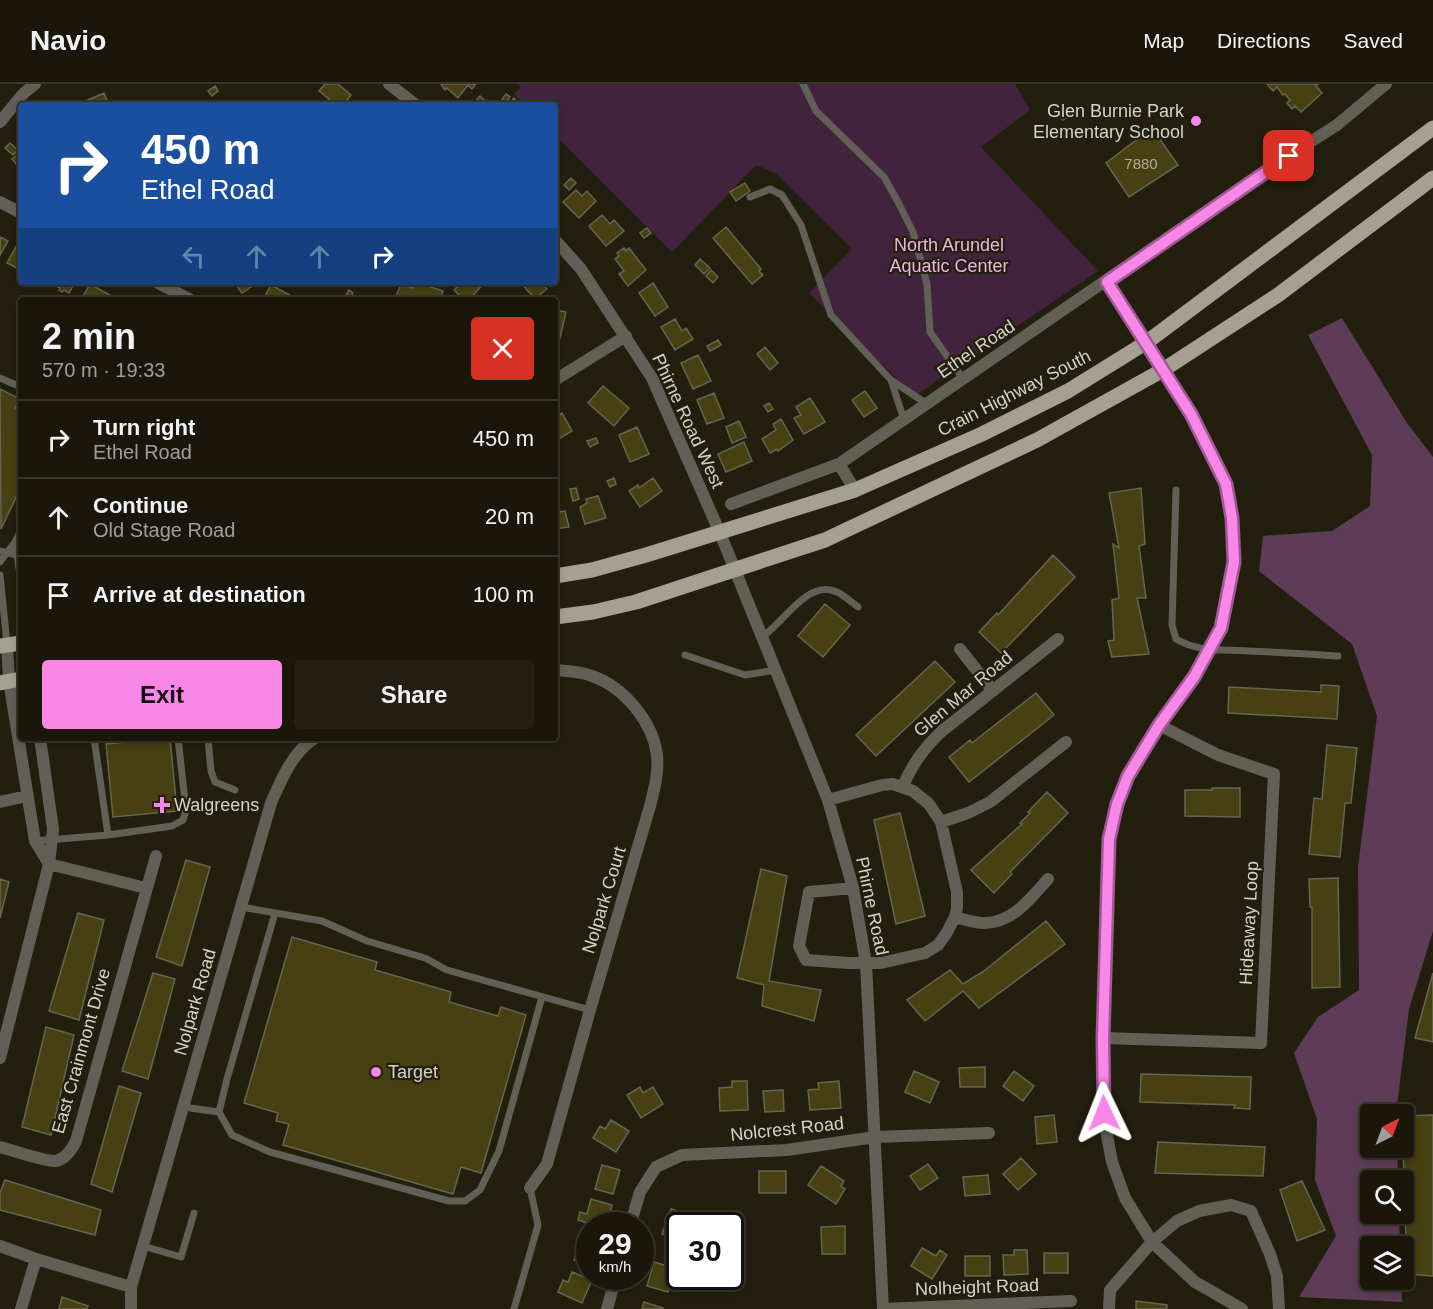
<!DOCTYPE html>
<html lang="en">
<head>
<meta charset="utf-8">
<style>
  :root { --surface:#1a170a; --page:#232013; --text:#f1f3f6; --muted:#9f9f9c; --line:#38362b; --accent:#f987e8 }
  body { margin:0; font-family:Arial,sans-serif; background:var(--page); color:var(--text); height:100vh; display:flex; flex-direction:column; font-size:22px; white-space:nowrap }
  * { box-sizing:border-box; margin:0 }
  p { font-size:20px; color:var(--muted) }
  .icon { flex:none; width:33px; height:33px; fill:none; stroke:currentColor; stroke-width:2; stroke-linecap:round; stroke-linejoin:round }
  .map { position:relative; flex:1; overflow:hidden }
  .side { position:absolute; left:18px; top:213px; width:540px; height:444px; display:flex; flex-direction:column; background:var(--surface); border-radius:6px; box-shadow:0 3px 9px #0003,0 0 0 2px var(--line) }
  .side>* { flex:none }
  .guide { position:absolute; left:18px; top:18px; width:540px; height:183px; border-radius:6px; box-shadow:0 3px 9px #0003,0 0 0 2px var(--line); background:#1a4fa0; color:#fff; overflow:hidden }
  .needle { width:39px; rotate:42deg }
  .controls { position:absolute; left:1360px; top:1020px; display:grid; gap:12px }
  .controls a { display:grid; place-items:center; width:54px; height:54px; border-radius:6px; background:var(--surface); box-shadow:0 3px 9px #0003,0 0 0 2px var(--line); font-size:30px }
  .speed { position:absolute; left:576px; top:1128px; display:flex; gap:12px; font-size:30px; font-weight:700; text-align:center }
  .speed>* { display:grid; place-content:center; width:78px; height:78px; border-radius:50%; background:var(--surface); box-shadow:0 3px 9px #0003,0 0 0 2px var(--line); line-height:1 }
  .speed small { font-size:15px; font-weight:400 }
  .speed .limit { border:3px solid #111; border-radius:9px; background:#fff; color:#111 }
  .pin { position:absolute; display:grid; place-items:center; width:51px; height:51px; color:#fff; margin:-26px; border-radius:12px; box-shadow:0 3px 9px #0006 }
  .me { position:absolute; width:66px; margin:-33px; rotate:358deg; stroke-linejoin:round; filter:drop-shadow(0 0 4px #0008) }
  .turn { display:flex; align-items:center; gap:21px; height:126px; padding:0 24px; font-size:27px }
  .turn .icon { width:78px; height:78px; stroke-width:2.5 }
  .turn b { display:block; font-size:42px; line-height:51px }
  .lanes { display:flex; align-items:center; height:57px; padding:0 24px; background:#0003; justify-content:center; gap:30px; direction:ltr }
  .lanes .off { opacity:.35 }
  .round { display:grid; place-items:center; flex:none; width:63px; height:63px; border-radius:6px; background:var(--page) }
  .head { display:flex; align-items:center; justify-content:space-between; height:102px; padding:0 24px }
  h1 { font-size:36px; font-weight:800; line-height:45px }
  .primary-button { display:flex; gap:12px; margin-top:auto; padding:12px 24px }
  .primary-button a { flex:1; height:69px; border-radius:6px; background:var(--accent); color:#111; font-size:24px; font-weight:800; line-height:69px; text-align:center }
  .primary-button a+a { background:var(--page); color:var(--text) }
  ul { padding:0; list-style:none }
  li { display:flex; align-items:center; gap:18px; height:78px; padding:0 24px; border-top:2px solid var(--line) }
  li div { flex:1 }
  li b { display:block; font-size:22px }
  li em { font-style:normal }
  header { display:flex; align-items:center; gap:36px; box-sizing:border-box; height:84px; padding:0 30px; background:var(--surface); border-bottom:2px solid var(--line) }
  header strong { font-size:28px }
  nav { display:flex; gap:33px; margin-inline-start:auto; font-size:21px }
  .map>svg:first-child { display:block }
  .green { fill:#41233d }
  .forest { fill:#5e3c58 }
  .building { fill:#464012; stroke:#676551; stroke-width:1.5 }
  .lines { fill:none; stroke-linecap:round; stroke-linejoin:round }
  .lane { stroke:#616057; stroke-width:7 }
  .street { stroke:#616057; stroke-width:12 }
  .primary { stroke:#a4a190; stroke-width:15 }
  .route-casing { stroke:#a25897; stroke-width:15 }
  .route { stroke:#f987e8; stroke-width:10 }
  .poi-dot { fill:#f987e8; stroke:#221f0e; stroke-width:2 }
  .labels { text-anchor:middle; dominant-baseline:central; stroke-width:4.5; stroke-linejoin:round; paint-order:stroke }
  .number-label { font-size:15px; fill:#b0ae9a }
  .poi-label { font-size:18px; fill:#d4d3c8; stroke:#221f0e; text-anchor:start }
  .park-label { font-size:18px; fill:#efb3e4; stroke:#221f0e }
  .street-label { font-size:18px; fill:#d4d3c8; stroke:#221f0e }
</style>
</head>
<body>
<header>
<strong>Navio</strong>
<nav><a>Map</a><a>Directions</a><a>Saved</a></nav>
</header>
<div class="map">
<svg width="1433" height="1225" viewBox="0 0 1433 1225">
  <rect width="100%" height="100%" fill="#221f0e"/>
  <!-- green -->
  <path class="green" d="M518 0H1015L1030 26 981 63 1098 187 915 312 809 209 852 165 775 89 756 81 672 168 555 51V21H525L514 10 521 3Z"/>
  <!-- forest -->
  <path class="forest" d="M1342 234 1407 339 1433 373V847L1409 925 1396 1030H1371V1064H1397L1398 1096H1371V1130H1399L1400 1162H1371V1196H1401L1402 1218 1299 1213 1336 1152 1315 1096 1317 1035 1294 969 1318 933 1359 906 1358 783 1377 632 1352 560 1259 487 1263 452 1332 447 1370 422 1372 371 1308 251Z"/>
  <!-- building -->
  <path class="building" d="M325 0H338L351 11 343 21H327L326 20 329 15 319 7Z
    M441 0H476L472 5 468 1 458 14 447 4 445 6Z
    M1267 0H1318L1316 2 1322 9 1301 28 1295 22 1292 25 1287 19 1290 16 1285 10 1283 11 1277 3 1273 7Z
    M215 2 218 7 212 12 208 7Z
    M104 9 109 21 79 20 90 15Z
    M506 10 510 13 506 18 502 15Z
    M480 12 490 21H472Z
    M514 14 518 19 516 21H508Z
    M1063 19 1067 25 1057 32 1054 26Z
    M1066 28 1069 32 1063 36 1060 33Z
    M1152 44 1178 81 1129 113 1106 79Z
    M10 59 18 66 13 71 5 64Z
    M21 68V86L12 75Z
    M571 94 576 99 569 106 564 101Z
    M745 99 750 107 736 117 730 108Z
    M576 106 582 112 587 107 596 117 579 134 563 118Z
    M602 131 610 140 614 136 624 147 606 162 589 142Z
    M726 143 761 185 759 187 763 191 752 200 713 154Z
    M647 144 651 149 644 154 640 149Z
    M0 153 8 157 0 171Z
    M17 161 21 163V186L7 179Z
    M624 164 626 167 629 164 646 186 628 202 619 190 624 187 615 175 619 172 617 169Z
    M700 175 710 184 704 190 695 181Z
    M711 186 718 193 713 199 706 192Z
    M49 198H75L69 209 64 206 62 208 59 206 60 204Z
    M234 198H256L257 199 242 209Z
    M416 198 443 207 440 216 395 215 401 200 413 204Z
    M462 198H485L469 216H464L454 206Z
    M520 198H541L547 205 535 215Z
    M653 199 668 223 655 232 639 209Z
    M90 200 115 214 114 216H81Z
    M271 201 297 215 296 216H263Z
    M349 206 353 209 349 216H346L344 215Z
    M555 226 566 228 558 262 555 261Z
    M675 235 682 247 686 244 693 255 675 266 661 243Z
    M718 256 721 261 710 267 707 262Z
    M765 263 778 279 770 286 757 270Z
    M698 271 711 297 693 305 681 279Z
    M603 302 629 324 614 342 588 319Z
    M0 305 20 315 15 324 20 326 21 323V403L1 445Z
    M865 307 877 324 864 333 852 316Z
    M714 309 724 334 707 340 697 316Z
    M810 314 825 338 804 350 794 334 801 331 796 323Z
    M769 319 773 325 768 328 764 322Z
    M562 329 572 347 555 357V333Z
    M781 335 793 356 778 367 777 365 770 369 762 355 776 346 773 340Z
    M739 337 746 353 732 359 726 343Z
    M637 343 649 370 630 378 619 351Z
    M596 354 598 359 590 363 587 357Z
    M744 358 752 377 726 388 718 370Z
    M614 394 616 400 610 403 607 397Z
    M653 394 662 407 640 423 629 407 638 401 639 404Z
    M576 404 579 415 573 417 570 405Z
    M1141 404 1145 460 1139 462 1146 514H1137L1149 570 1112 573 1108 557 1114 556 1112 516 1119 514 1113 460 1119 464 1109 409Z
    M598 412 606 434 585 440 580 423 587 419 586 415Z
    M559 426V428L565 427 569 443 555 445V448V427Z
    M1053 471 1075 493 1001 569 979 548 997 529 998 531Z
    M825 520 850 541 823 573 798 552Z
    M935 577 955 598 876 672 856 651Z
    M1321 601 1339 602 1337 635 1228 629 1229 603 1321 608Z
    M1036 609 1054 631 969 698 949 673 970 656 972 659Z
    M170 654 177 727 113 733 106 660Z
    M1327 661 1357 664 1351 719H1345L1340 773 1309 770 1314 714 1322 715Z
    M1212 704H1240V733L1185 732V706H1212Z
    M1047 708 1068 729 1010 788 1012 790 994 809 971 786 1022 740 1020 739 1030 729 1028 728Z
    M900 729 925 832 896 840 874 736Z
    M186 776 210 783 182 882 156 873Z
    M761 785 787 792 769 897 821 906 814 937 762 922 764 901 737 894Z
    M1338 794 1340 903 1312 904V823H1310L1309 795Z
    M0 795 9 798 0 834Z
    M78 829 104 836 79 936 49 927Z
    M1046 837 1065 860 979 924 963 907 925 937 907 916 950 886 963 900 984 887Z
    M292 853 377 878 375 886 451 908 449 918 498 932 501 923 526 931 481 1089 461 1083 453 1110 283 1061 289 1040 276 1037 278 1029 244 1019Z
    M153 889 175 895 148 995 122 987Z
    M1433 889V958L1415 954Z
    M46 943 74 951 51 1051 22 1043Z
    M985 983V1003H960L959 984Z
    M914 987 939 998 930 1019 905 1008Z
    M1014 987 1034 1002 1023 1017 1003 1002Z
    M1141 990 1251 993 1250 1025 1234 1024 1235 1021 1140 1018Z
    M732 997H747L748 1026 720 1027 719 1004 732 1003Z
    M839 997 841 1024 810 1026 808 1006 819 1005 818 999Z
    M119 1002 141 1009 112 1108 91 1100Z
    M640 1003 643 1009 653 1003 663 1020 641 1034 627 1011Z
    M783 1006 784 1027 765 1028 763 1007Z
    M1054 1031 1057 1058 1037 1060 1035 1033Z
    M1433 1031V1192L1407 1190 1403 1064 1404 1032Z
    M611 1036 629 1047 616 1068 593 1054 600 1042 605 1045Z
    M1158 1058 1265 1063 1263 1092 1155 1089Z
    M1021 1074 1036 1090 1018 1106 1003 1090Z
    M928 1080 938 1094 920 1106 910 1092Z
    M602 1081 620 1086 613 1110 595 1105Z
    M821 1082 844 1097 841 1102 845 1105 836 1120 808 1101Z
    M759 1087H786V1109H759Z
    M988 1091 990 1110 965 1112 963 1093Z
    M5 1096 101 1126 95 1151 0 1126V1109Z
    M1302 1097 1325 1146 1297 1157 1280 1106Z
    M591 1115 612 1121 606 1142H596L578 1136 580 1128 587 1130Z
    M671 1125 691 1131 688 1142H680V1156L662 1150Z
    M845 1142V1170H822L821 1143Z
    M582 1153 590 1156V1182L574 1176Z
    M922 1164 936 1172 940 1166 947 1171 932 1195 911 1182Z
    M1014 1166H1027L1028 1190 1004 1191 1003 1171H1014Z
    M1044 1169H1068V1189H1044Z
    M965 1172H990V1192H965Z
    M654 1178 674 1184 668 1208 647 1202Z
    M572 1188 592 1196 582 1219 558 1208 563 1196 568 1198Z
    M62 1213 88 1222 87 1225H59Z
    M1136 1217 1167 1221V1225H1136Z
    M644 1218 663 1224 662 1225H642Z"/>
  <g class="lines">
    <!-- lane -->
    <path class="lane" d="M803 0 816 27 884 93 898 118 913 148 927 200 930 248 964 296
      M750 113 770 105 782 111 801 141 831 231 891 296 927 320
      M0 294 21 303
      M891 296 904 336
      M1176 406 1172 541 1176 555C1200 569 1223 565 1249 567 1279 568 1308 570 1338 572
      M15 458 21 497
      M0 467 21 472
      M0 478 15 458 21 446
      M0 491 7 560
      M762 553C783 539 807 497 834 507 842 509 851 518 858 523
      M685 571 745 591 776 586
      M208 654 211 687 215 698 235 706
      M108 751 172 742 183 736 186 726 178 654
      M35 757 108 751 94 654
      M241 823 322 837 367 857 425 874 447 886 590 926
      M275 829 227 995 219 1028 232 1051 270 1068 449 1117H465L480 1106 499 1067 542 913
      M183 1023 219 1028
      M143 1162 181 1173 194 1129
      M514 1225 538 1141 530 1104"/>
    <!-- street -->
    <path class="street" d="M389 0 416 21
      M0 38 23 10 35 0
      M0 118 21 129
      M555 156 581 185 652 294 720 449 828 716 853 804 866 879 883 1225
      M156 198 191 216
      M1107 198 1191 330 1226 400 1232 434 1234 478 1221 544 1194 593 1159 641 1128 692 1117 721 1109 755 1103 954 1106 1046 1112 1078 1125 1114 1152 1158 1195 1198 1242 1225
      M555 296 626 252
      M839 380 855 406
      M731 420 839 380 1271 83 1337 41 1386 0
      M7 560 9 597 35 757 49 780
      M960 565 993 607
      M903 702C913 679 924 664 942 647L1058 555
      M828 716 882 701 893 700 913 707 929 720 941 738 957 808V824L955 833 946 850 938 861 925 869 881 879H849L806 876 799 862 809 808 853 804
      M0 718 27 712
      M941 738 968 729 990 718 1066 658
      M49 780 146 804
      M955 833C963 835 974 839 983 839 1012 840 1031 814 1048 795
      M1103 954 1261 959 1274 690 1218 671 1159 641
      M0 974 49 780 53 745 40 654
      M0 1063C12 1066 45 1078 56 1077 66 1075 72 1065 76 1057L156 772
      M530 1104 547 1080 590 926 650 722C654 706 659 689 657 671 653 638 624 603 592 592 580 587 568 587 555 586
      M630 1142 640 1108 656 1083 682 1071 787 1066 875 1053 989 1049
      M0 1162 36 1175 131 1203
      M21 1225 36 1175
      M131 1225V1203L271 719C281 696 293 667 315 654
      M607 1225 616 1192
      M883 1225 1071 1217
      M1109 1225 1110 1206 1152 1158 1177 1137 1199 1127 1231 1121 1251 1127 1270 1170 1277 1192 1279 1225"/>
    <!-- primary -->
    <path class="primary" d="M555 492 592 486 646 471 855 406 982 350 1068 307 1147 258 1433 44
      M555 533 593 528 636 518 825 456 1037 356 1163 286 1278 211 1433 94
      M0 562 21 559
      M0 599 21 595"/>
  </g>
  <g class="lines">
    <!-- route casing -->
    <g class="route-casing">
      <path id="route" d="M1104 1029 1103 954 1109 755 1117 720 1128 692 1159 641 1194 593 1221 544 1234 478 1232 434 1226 400 1191 330 1107 198 1289 72"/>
    </g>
    <!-- route -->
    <use href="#route" class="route"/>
  </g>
  <!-- markers -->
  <g class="poi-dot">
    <circle cx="1196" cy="37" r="6"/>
    <path d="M159 712h6v6h6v6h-6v6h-6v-6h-6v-6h6z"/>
    <circle cx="376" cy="988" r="6"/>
  </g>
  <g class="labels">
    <!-- number labels -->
    <g class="number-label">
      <text x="1141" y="79">7880</text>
    </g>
    <!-- poi labels -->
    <g class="poi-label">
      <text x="1184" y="27" text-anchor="end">Glen Burnie Park<tspan x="1184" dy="21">Elementary School</tspan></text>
      <text x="174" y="721">Walgreens</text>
      <text x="388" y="988">Target</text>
    </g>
    <!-- park labels -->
    <g class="park-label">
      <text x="949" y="161">North Arundel<tspan x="949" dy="21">Aquatic Center</tspan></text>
    </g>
    <!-- street labels -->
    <g class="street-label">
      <text transform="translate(976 265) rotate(-34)">Ethel Road</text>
      <text transform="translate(1014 309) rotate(-27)">Crain Highway South</text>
      <text transform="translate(688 337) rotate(65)">Phirne Road West</text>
      <text transform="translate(963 610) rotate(-40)">Glen Mar Road</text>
      <text transform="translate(604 816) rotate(-73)">Nolpark Court</text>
      <text transform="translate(872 822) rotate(78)">Phirne Road</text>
      <text transform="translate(1249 839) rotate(-87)">Hideaway Loop</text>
      <text transform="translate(195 918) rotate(-74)">Nolpark Road</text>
      <text transform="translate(81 967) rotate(-74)">East Crainmont Drive</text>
      <text transform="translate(787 1045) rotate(-6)">Nolcrest Road</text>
      <text transform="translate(977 1203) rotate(-2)">Nolheight Road</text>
    </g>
  </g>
</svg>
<div class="controls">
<a><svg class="needle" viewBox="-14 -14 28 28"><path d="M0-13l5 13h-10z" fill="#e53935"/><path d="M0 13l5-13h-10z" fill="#9f9f9c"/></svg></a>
<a><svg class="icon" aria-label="search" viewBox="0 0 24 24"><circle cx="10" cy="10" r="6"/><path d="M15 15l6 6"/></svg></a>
<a><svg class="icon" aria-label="layers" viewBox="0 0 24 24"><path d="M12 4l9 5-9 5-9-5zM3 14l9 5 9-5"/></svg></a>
</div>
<div class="speed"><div>29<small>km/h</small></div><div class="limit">30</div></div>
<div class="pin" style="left:1289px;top:72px;background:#d93025"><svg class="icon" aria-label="arrive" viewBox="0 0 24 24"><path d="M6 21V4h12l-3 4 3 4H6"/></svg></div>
<svg class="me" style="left:1104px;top:1029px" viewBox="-20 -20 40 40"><path d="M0-17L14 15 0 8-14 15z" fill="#f987e8" stroke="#fff" stroke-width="4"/></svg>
<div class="guide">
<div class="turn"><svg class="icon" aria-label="right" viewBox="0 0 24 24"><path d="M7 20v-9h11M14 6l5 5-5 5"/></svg><div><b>450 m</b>Ethel Road</div></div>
<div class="lanes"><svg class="icon off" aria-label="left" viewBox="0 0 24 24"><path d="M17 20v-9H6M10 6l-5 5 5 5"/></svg><svg class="icon off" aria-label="ahead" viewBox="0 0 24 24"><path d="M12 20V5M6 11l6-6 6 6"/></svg><svg class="icon off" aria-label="ahead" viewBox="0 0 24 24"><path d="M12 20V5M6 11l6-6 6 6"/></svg><svg class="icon" aria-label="right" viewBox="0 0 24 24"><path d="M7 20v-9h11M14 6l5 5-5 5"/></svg></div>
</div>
<section class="side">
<div class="head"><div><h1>2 min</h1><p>570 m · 19:33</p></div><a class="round" style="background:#d93025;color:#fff"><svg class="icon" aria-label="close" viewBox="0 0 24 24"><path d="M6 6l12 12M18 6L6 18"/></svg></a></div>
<ul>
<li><svg class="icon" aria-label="right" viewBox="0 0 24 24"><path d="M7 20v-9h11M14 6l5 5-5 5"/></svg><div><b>Turn right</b><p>Ethel Road</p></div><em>450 m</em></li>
<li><svg class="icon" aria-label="ahead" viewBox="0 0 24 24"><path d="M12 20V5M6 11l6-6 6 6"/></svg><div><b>Continue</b><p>Old Stage Road</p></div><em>20 m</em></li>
<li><svg class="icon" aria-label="arrive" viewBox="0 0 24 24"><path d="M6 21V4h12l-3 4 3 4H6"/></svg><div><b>Arrive at destination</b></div><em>100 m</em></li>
</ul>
<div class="primary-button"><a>Exit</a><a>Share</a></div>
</section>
</div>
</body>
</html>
